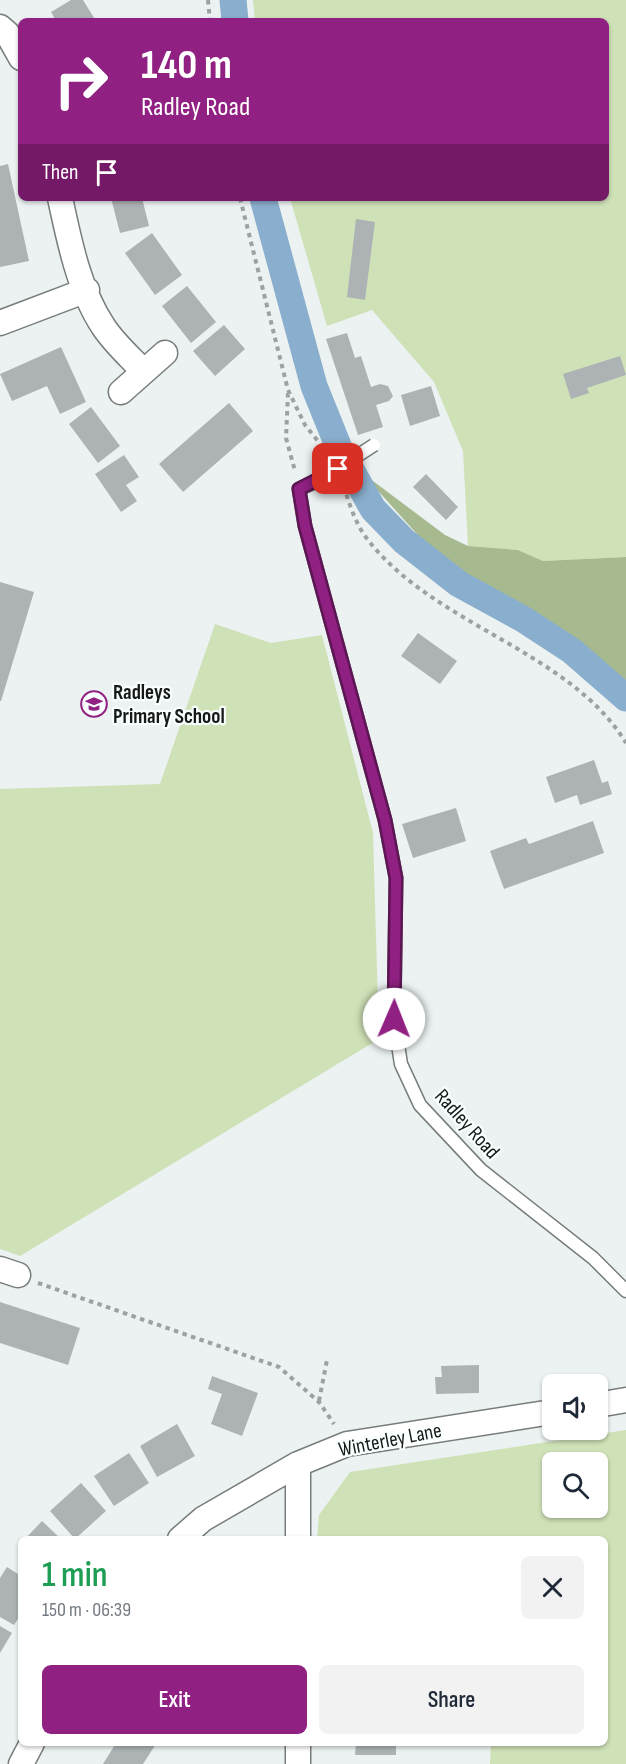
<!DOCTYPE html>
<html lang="en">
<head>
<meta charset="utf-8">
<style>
  :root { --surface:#fff; --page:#f2f2f3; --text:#1f2937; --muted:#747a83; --accent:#902081 }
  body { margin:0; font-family:"Sofia Sans Condensed",sans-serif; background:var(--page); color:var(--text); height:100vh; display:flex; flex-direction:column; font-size:22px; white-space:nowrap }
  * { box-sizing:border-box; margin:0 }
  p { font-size:20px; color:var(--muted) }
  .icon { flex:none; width:33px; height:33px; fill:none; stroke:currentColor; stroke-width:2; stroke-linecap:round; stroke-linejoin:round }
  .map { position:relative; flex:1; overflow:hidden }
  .sheet { position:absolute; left:18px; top:1536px; width:590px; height:210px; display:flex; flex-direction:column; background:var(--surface); border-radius:9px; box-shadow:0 2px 4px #0004 }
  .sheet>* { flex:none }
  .guide { position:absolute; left:18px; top:18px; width:591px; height:183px; border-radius:9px; box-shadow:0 2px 4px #0004; background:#902081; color:#fff; overflow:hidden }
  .fabs { position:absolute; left:542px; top:1374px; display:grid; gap:12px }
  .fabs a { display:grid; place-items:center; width:66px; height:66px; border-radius:9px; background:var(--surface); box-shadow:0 2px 4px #0004; font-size:30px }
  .pin { position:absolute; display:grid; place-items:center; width:51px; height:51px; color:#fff; margin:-26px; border-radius:12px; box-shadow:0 3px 9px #0006 }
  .me { position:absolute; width:66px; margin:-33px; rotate:1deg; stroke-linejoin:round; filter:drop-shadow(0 0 4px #0008) }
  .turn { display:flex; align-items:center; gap:21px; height:126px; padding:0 24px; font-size:27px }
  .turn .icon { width:78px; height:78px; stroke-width:2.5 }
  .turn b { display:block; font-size:42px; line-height:51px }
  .then { display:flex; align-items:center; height:57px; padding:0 24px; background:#0003; gap:12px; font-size:22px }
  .round { display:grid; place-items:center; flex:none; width:63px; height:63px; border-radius:9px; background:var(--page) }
  .head { display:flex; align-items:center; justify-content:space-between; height:102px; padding:0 24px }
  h1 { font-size:36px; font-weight:600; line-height:45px; color:#1e9e55 }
  .button { display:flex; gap:12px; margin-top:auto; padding:12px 24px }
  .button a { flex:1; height:69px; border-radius:9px; background:var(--accent); color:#fff; font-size:24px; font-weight:600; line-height:69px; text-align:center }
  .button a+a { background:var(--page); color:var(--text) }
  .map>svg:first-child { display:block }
  .green { fill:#cfe1b7; fill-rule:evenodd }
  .forest { fill:#a7b98f }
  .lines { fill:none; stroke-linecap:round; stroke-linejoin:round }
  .canal { stroke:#8aaecd; stroke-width:27 }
  .building { fill:#adb3b5 }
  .service-casing { stroke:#777d7c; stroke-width:15 }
  .minor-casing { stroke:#777d7c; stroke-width:27 }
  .path { stroke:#9ca1a1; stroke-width:4; stroke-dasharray:4.5 4.5; stroke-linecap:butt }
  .service { stroke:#fff; stroke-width:12 }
  .minor { stroke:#fff; stroke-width:24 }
  .service-bridge-casing { stroke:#777d7c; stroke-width:15; stroke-linecap:butt }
  .service-bridge { stroke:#fff; stroke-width:12 }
  .route-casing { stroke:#5e1554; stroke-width:15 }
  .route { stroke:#902081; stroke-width:10 }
  .labels { text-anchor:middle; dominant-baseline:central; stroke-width:4.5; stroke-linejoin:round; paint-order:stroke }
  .poi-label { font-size:21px; font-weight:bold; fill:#171919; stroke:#f9fffe; text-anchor:start }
  .street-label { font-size:21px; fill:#171919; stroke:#f9fffe }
</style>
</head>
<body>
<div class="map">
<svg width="626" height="1764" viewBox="0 0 626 1764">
  <rect width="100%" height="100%" fill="#ebf2f1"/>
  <!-- green -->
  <path class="green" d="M253 0H626V557L543 561 518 550 468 546 463 451 434 382 372 310 327 326 290 198H606V21H255Z
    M215 624 271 643 322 635 373 833 379 1039 20 1256 0 1249V789L160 784Z
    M626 1430V1764H490L491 1743H604V1539H317L319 1515 350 1472ZM552 1462H597V1508H552Z"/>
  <!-- forest -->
  <path class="forest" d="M361 472 445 535 468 546 518 550 543 561 626 557V686L583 646 453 574Z"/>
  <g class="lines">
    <!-- canal -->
    <path class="canal" d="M233 0 235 21
      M263 198 314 386 339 448 373 509 404 541 459 584 523 619 572 651 626 698"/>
  </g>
  <!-- building -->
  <path class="building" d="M71 0H83L96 21H56L51 12Z
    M8 164 29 261 0 267V166Z
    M111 198H142L149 226 120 233Z
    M356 219 375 222 365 300 347 297Z
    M152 233 182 275 155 295 125 253Z
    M187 286 216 322 191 343 162 306Z
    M224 325 245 349 215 376 193 351Z
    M347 333 355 358 361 356 371 387 380 384 388 386 393 396 389 401 376 405 383 427 358 435 326 339Z
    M61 347 86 402 60 414 47 386 12 401 0 374Z
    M620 356 626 375 587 388 589 393 571 399 563 374Z
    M431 386 440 416 410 426 401 395Z
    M229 403 253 431 183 492 159 464Z
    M91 407 120 446 98 463 69 424Z
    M124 455 139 477 126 485 137 501 121 512 95 474Z
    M426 474 458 507 446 520 413 487Z
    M0 582 34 592 1 701H0Z
    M418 633 457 661 440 684 401 656Z
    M594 760 602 783 608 781 612 794 580 805 577 795 555 803 546 777Z
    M456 808 466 841 413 858 402 824Z
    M593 821 604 853 504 889 490 851 526 838 529 844Z
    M0 1302 80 1328 68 1365 0 1343Z
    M479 1365V1393L436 1394 435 1377H442L441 1366Z
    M212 1376 258 1393 242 1436 211 1424 222 1394 208 1389Z
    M177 1424 195 1456 157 1477 140 1446Z
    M129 1453 149 1483 114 1506 94 1476Z
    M81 1483 106 1511 75 1539 50 1511Z
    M42 1521 61 1539H25Z
    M7 1567 21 1576V1614L14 1625 0 1617V1578Z
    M0 1626 12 1633 0 1653Z
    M116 1743H154L156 1744 143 1764H103Z
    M356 1743H396V1755H355Z"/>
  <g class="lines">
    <!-- service casing -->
    <g class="service-casing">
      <path id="service" d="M320 480 299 489 305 526 385 820 396 878 394 1019 401 1064 420 1105 481 1170 593 1258 626 1291"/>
    </g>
    <!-- minor casing -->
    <g class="minor-casing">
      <path id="minor" d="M0 27 7 33 21 58
        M60 198C69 240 79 290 103 326 113 342 130 357 143 371
        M0 323 87 290
        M121 392 165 353
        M0 1269 18 1275
        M597 1405 626 1400
        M298 1464V1539
        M180 1539 203 1519 298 1464 347 1444 552 1412
        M298 1743V1764
        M21 1764 32 1743"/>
    </g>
    <!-- path -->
    <path class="path" d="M208 0 210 21
      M240 198 288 390 305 425 329 455
      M288 393 286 438 295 471
      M344 486C349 504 356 525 368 540 435 626 570 651 626 743
      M38 1283 279 1367 319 1402 334 1424
      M319 1401 327 1360"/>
    <!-- service -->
    <use href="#service" class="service"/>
    <!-- minor -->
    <use href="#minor" class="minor"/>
    <!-- service-bridge casing -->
    <g class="service-bridge-casing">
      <path id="service-bridge" d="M320 480 374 445"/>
    </g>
    <!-- service-bridge -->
    <use href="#service-bridge" class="service-bridge"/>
  </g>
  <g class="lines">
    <!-- route casing -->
    <g class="route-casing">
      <path id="route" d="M338 469 299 489 305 526 385 820 396 878 394 1019"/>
    </g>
    <!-- route -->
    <use href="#route" class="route"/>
  </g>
  <!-- icons -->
  <defs>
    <g id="school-ring" transform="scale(1.35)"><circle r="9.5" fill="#f9fffe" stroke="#902081" stroke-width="1.5"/><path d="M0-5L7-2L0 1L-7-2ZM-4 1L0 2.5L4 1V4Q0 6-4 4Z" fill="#902081"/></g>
  </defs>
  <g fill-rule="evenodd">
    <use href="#school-ring" x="94" y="704"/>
  </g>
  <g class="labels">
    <!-- poi labels -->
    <g class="poi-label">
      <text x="113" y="692">Radleys<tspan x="113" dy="24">Primary School</tspan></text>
    </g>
    <!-- street labels -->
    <g class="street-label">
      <text transform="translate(467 1124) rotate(48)">Radley Road</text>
      <text transform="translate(390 1440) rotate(-11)">Winterley Lane</text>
    </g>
  </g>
</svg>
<div class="fabs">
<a><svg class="icon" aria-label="sound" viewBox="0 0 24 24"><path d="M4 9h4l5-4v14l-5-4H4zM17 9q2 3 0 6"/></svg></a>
<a><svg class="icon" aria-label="search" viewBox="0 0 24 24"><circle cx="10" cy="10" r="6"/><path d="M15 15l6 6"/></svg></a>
</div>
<div class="pin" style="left:338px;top:469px;background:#d93025"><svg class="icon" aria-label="arrive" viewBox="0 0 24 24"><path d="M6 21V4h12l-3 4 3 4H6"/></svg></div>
<svg class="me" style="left:394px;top:1019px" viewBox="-20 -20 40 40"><circle r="19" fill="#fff"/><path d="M0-13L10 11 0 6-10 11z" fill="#902081"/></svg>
<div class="guide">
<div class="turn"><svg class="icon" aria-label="right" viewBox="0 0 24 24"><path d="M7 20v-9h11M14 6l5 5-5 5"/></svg><div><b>140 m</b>Radley Road</div></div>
<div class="then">Then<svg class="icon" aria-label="arrive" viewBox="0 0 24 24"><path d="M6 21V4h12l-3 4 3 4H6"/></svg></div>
</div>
<section class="sheet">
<div class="head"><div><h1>1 min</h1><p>150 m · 06:39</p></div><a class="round"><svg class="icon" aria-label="close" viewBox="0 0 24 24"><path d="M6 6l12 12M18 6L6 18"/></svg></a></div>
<div class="button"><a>Exit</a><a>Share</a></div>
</section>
</div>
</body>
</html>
